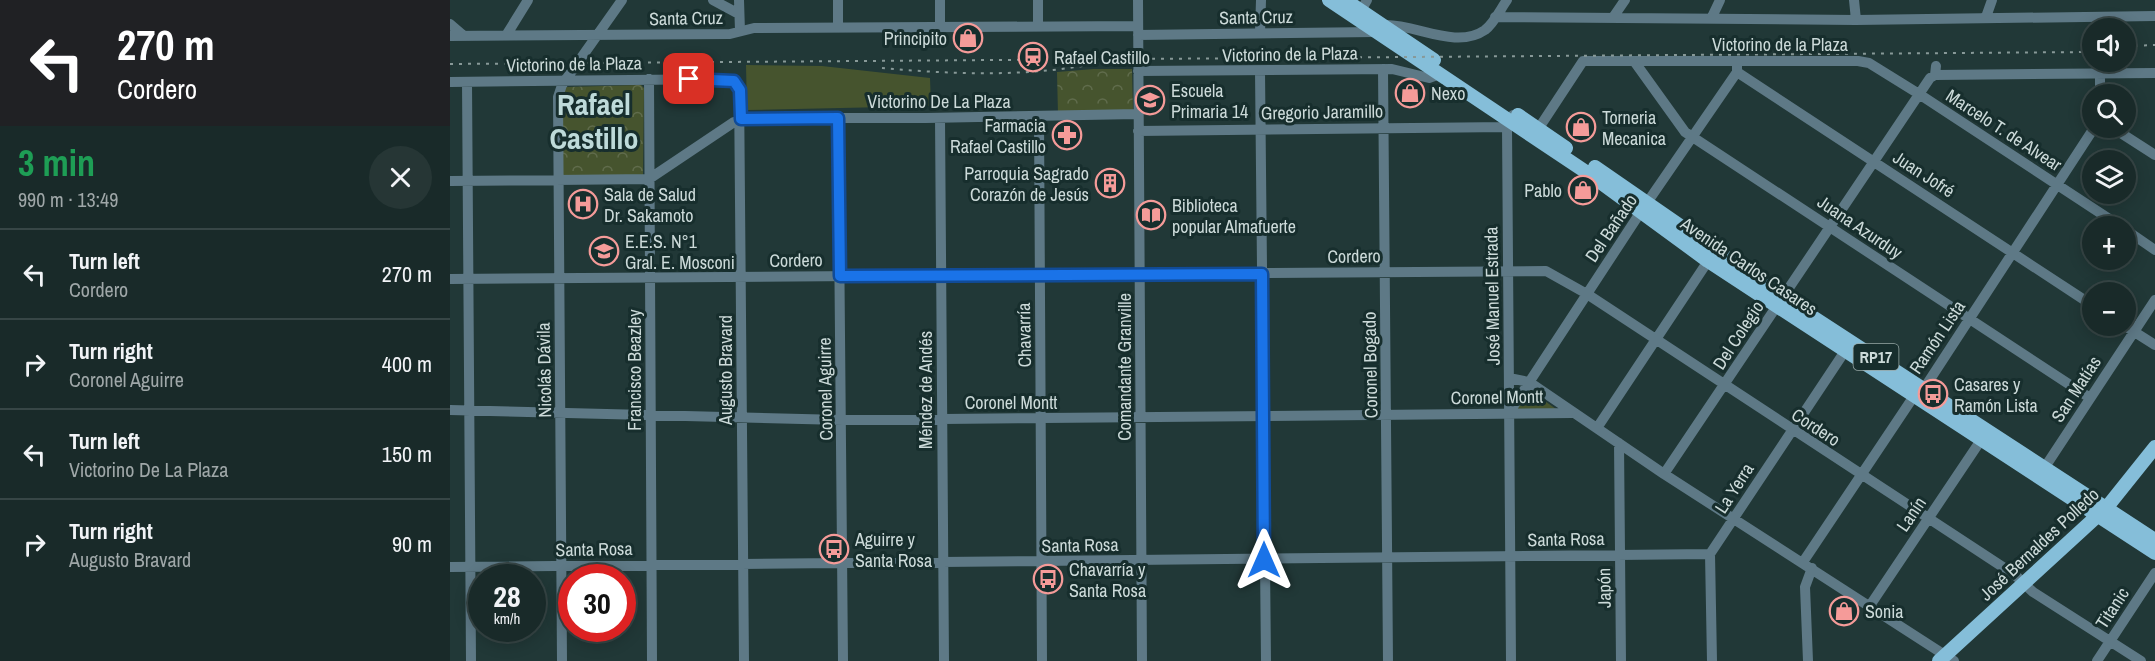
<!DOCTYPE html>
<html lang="en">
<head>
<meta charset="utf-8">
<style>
  :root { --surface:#192a29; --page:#263635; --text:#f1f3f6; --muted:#9fa7a8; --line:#374646 }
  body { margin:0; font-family:"Archivo Narrow",sans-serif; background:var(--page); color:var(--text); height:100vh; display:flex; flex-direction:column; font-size:22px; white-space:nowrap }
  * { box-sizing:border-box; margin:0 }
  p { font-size:20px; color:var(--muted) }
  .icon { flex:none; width:33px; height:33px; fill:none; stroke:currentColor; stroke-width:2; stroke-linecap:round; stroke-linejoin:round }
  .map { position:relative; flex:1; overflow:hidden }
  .panel { display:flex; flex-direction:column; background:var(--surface); width:450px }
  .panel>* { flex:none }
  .banner { background:#202124; color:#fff; overflow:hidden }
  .tools { position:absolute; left:1632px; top:18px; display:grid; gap:12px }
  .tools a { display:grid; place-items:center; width:54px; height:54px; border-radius:50%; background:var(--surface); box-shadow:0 3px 15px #0003,0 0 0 2px var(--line); font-size:30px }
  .speed { position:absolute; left:18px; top:564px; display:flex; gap:12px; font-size:30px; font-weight:700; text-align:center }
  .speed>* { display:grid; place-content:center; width:78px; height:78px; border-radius:50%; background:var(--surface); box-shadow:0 3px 15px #0003,0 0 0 2px var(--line); line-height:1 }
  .speed small { font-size:15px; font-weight:400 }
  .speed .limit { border:9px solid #d22; background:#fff; color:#111 }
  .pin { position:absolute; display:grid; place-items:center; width:51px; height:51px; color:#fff; margin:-26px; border-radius:12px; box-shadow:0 3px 9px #0006 }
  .me { position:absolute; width:66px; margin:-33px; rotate:0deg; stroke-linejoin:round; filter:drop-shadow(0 0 4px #0008) }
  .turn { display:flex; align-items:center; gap:21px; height:126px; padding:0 18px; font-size:27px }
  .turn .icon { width:78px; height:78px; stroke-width:2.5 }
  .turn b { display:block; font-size:42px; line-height:51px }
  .round { display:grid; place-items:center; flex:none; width:63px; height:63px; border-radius:32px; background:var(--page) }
  .overview { display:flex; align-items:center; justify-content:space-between; height:102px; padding:0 18px }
  h1 { font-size:36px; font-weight:700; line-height:45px; color:#1e9e55 }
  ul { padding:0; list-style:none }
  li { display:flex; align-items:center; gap:18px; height:90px; padding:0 18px; border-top:2px solid var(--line) }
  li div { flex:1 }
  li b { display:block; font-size:22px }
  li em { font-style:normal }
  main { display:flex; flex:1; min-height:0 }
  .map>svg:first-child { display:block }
  .green { fill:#46542e }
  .park { fill:url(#park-crowns) }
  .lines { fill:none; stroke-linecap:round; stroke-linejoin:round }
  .minor { stroke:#5e7986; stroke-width:10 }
  .major { stroke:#85bed9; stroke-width:14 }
  .rail { stroke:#889998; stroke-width:2; stroke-dasharray:3 6; stroke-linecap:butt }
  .route-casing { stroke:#114b97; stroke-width:15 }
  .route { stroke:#1a73e8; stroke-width:10 }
  .labels { text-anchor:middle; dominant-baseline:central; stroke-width:6; stroke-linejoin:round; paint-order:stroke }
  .shield { fill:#172e2d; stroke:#96a6a5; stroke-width:1.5 }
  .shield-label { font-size:16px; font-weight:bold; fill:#ccdad9 }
  .street-label { font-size:18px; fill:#ccdad9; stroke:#172e2d }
  .poi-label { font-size:18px; fill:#ccdad9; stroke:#172e2d; text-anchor:start }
  .town-label { font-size:30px; font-weight:bold; fill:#bedad9; stroke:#172e2d }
</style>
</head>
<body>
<main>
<section class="panel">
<div class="banner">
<div class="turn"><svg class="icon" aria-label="left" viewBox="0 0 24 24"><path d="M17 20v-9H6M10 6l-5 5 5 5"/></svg><div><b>270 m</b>Cordero</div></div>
</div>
<div class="overview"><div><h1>3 min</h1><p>990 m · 13:49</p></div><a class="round"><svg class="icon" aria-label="close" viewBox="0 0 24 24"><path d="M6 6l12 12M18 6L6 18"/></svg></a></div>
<ul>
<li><svg class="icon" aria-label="left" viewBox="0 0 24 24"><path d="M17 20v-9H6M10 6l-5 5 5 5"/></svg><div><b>Turn left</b><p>Cordero</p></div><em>270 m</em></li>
<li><svg class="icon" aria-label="right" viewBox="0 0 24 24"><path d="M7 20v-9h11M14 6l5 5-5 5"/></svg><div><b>Turn right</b><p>Coronel Aguirre</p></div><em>400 m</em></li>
<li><svg class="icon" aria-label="left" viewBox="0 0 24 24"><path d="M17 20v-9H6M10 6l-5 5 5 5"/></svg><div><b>Turn left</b><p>Victorino De La Plaza</p></div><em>150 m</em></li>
<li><svg class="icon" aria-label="right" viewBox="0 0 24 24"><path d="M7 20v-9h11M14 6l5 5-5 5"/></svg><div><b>Turn right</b><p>Augusto Bravard</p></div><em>90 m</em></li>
</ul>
</section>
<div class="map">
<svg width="1705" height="661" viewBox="0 0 1705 661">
  <defs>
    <pattern id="park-crowns" width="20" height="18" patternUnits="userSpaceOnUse" patternTransform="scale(1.5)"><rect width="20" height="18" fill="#46542e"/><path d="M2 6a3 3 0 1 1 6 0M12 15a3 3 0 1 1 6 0" fill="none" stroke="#606c4c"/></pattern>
  </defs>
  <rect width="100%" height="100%" fill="#213837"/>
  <!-- green -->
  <path class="green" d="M296 65 372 66 480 78 481 106 297 110Z"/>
  <!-- park -->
  <path class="park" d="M644 69H682L683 112 608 114 607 72Z
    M191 85 194 88 193 175H113L112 96 116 87Z
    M1078 389 1106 409 1066 410Z"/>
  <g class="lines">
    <!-- minor -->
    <path class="minor" d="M263 0 289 14
      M289 0 290 31
      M490 0V26
      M588 0V26
      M688 0 692 661
      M1404 0 1406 20
      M908 16 917 0
      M1164 16 1175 0
      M1045 17 1406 20 1705 16
      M1262 17 1270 0
      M1536 17 1542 0
      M0 24 14 36
      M935 25C966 24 1006 50 1035 30 1044 23 1050 10 1057 0
      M388 27V0
      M810 33 811 0
      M57 34 78 0
      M688 35 925 32
      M0 36 280 34 304 28 688 26
      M1184 61 1235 132 1640 398
      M933 69 938 661
      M688 71 942 69 979 78 990 74
      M810 71 816 661
      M1287 72 1642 305
      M1485 75 1705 73
      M199 79 202 661
      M0 82 278 79 289 85 294 661
      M17 82 21 661
      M1650 94V73
      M589 116 592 661
      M388 118 393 661
      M490 118 494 661
      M1663 128 1705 155
      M688 131 1057 127
      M1085 134 1133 61H1408L1419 63 1469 94 1670 226
      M0 181 199 179 284 122 299 118H476L687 114
      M1676 230 1705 250
      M0 279 1096 271 1137 294 1565 575 1583 592 1691 661
      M1675 326 1705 345
      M1059 378 1079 382 1214 474 1504 661
      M0 410 392 420 1122 413
      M1059 413 1190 213 1287 72V66
      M1147 428 1258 261
      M1169 443 1171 661
      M1595 467 1705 300
      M1214 474 1480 78 1485 75 1486 66
      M1353 562 1464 396 1477 384 1644 128
      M0 567 1260 554
      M1419 607 1531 440
      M112 661 108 97 112 85 172 0
      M1061 661 1057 127 1063 115
      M1262 661 1260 554 1395 351
      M1358 661 1355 587 1362 568
      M1647 661 1705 573"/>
    <!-- major -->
    <path class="major" d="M879 0 1142 176 1258 261 1705 553
      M898 2 984 60
      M1068 115 1116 148
      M1145 167 1349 308 1705 540
      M1489 661 1657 507 1705 447"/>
    <!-- rail -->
    <path class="rail" d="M1676 46 1705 45
      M0 64 1642 52
      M432 68C499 74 572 77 638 65"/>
  </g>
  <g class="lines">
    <!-- route casing -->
    <g class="route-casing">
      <path id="route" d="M239 79 284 81 290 90 291 119 388 118 390 276 812 274 814 560"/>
    </g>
    <!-- route -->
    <use href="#route" class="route"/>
  </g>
  <!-- icons -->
  <defs>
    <g id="shop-ring" transform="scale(1.5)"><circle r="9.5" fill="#172e2d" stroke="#f59b99" stroke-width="1.5"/><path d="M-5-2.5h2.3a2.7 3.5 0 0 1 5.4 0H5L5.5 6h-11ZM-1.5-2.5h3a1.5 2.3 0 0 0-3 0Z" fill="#f59b99"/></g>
    <g id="station-ring" transform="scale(1.5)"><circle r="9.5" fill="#172e2d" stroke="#f59b99" stroke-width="1.5"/><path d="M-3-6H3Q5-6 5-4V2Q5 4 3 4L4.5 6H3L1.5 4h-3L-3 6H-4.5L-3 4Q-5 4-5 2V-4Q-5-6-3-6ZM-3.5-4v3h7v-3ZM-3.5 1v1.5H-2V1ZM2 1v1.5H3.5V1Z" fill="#f59b99"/></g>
    <g id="school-ring" transform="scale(1.5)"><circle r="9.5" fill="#172e2d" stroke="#f59b99" stroke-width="1.5"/><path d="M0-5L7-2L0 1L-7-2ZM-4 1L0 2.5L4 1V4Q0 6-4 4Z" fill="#f59b99"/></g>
    <g id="pharmacy-ring" transform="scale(1.5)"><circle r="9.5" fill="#172e2d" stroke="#f59b99" stroke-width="1.5"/><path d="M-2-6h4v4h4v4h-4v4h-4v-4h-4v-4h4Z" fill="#f59b99"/></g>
    <g id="building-ring" transform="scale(1.5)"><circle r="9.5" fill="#172e2d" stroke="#f59b99" stroke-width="1.5"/><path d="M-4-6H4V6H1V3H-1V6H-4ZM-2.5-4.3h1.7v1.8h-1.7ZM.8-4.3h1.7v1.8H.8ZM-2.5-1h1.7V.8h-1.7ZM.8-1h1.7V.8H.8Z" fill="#f59b99"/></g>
    <g id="hospital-ring" transform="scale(1.5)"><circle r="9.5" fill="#172e2d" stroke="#f59b99" stroke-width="1.5"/><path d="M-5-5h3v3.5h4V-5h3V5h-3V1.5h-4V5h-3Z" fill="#f59b99"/></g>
    <g id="library-ring" transform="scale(1.5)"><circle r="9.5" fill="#172e2d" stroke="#f59b99" stroke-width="1.5"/><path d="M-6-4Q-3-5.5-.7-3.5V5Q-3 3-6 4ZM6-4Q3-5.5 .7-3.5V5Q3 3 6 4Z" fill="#f59b99"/></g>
    <g id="bus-ring" transform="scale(1.5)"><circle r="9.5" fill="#172e2d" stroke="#f59b99" stroke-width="1.5"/><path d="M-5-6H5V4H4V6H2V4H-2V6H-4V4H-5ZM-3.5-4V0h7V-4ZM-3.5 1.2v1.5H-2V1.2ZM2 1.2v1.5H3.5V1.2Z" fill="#f59b99"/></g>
  </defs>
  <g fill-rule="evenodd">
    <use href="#shop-ring" x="518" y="38"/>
    <use href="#station-ring" x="583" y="57"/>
    <use href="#shop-ring" x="960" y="93"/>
    <use href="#school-ring" x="700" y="100"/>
    <use href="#shop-ring" x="1131" y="127"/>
    <use href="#pharmacy-ring" x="617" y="135"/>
    <use href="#building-ring" x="660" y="183"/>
    <use href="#shop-ring" x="1133" y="190"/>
    <use href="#hospital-ring" x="133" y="204"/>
    <use href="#library-ring" x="701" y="215"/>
    <use href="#school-ring" x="154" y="251"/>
    <use href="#bus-ring" x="1483" y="394"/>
    <use href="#bus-ring" x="384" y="549"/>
    <use href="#bus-ring" x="598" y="579"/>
    <use href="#shop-ring" x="1394" y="611"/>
  </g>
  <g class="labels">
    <!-- shield labels -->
    <rect class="shield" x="1403.5" y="344" width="45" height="26" rx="4.5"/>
    <g class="shield-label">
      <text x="1426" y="357">RP17</text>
    </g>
    <!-- street labels -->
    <g class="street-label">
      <text transform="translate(806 17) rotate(-1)">Santa Cruz</text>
      <text transform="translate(236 18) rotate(-1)">Santa Cruz</text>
      <text x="1330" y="44">Victorino de la Plaza</text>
      <text transform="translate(840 54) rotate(-1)">Victorino de la Plaza</text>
      <text transform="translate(124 64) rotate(-1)">Victorino de la Plaza</text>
      <text x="489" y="101">Victorino De La Plaza</text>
      <text transform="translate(872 112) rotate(-1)">Gregorio Jaramillo</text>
      <text transform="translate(1554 130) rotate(33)">Marcelo T. de Alvear</text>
      <text transform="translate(1474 174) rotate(33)">Juan Jofré</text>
      <text transform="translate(1410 227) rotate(34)">Juana Azurduy</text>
      <text transform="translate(1161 228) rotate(-56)">Del Bañado</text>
      <text transform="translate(904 256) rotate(-1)">Cordero</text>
      <text transform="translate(346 260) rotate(-1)">Cordero</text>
      <text transform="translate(1299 266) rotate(34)">Avenida Carlos Casares</text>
      <text transform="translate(1042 296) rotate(-91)">José Manuel Estrada</text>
      <text transform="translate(574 335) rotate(-91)">Chavarría</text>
      <text transform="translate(1288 335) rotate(-57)">Del Colegio</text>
      <text transform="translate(1487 337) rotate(-56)">Ramón Lista</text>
      <text transform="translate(920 365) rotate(-91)">Coronel Bogado</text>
      <text transform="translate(674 367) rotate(-90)">Comandante Granville</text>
      <text transform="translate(94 370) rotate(-91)">Nicolás Dávila</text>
      <text transform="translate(184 370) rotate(-90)">Francisco Beazley</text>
      <text transform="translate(275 370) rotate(-90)">Augusto Bravard</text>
      <text transform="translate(375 389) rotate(-91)">Coronel Aguirre</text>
      <text transform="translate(1626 389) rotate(-57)">San Matías</text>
      <text transform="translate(475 390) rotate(-90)">Méndez de Andés</text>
      <text transform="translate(1047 397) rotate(-1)">Coronel Montt</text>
      <text x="561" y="402">Coronel Montt</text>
      <text transform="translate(1366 427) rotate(33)">Cordero</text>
      <text transform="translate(1284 488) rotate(-57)">La Yerra</text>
      <text transform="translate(1461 514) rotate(-56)">Lanín</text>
      <text transform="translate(1116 539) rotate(-1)">Santa Rosa</text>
      <text transform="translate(1589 544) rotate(-43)">José Bernaldes Polledo</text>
      <text transform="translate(630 545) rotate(-1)">Santa Rosa</text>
      <text transform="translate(144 549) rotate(-1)">Santa Rosa</text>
      <text transform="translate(1154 588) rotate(-91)">Japón</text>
      <text transform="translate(1662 608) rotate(-57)">Titanic</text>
    </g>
    <!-- poi labels -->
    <g class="poi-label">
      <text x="497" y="38" text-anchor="end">Principito</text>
      <text x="604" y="57">Rafael Castillo</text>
      <text x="721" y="90">Escuela<tspan x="721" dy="21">Primaria 14</tspan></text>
      <text x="981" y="93">Nexo</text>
      <text x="1152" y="117">Torneria<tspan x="1152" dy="21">Mecanica</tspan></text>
      <text x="596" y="125" text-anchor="end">Farmacia<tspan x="596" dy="21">Rafael Castillo</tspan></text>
      <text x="639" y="173" text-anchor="end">Parroquia Sagrado<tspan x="639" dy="21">Corazón de Jesús</tspan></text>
      <text x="1112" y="190" text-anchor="end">Pablo</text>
      <text x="154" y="194">Sala de Salud<tspan x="154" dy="21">Dr. Sakamoto</tspan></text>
      <text x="722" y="205">Biblioteca<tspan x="722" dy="21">popular Almafuerte</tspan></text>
      <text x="175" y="241">E.E.S. N°1<tspan x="175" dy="21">Gral. E. Mosconi</tspan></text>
      <text x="1504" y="384">Casares y<tspan x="1504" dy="21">Ramón Lista</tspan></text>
      <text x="405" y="539">Aguirre y<tspan x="405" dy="21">Santa Rosa</tspan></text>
      <text x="619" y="569">Chavarría y<tspan x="619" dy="21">Santa Rosa</tspan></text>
      <text x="1415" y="611">Sonia</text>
    </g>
    <!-- town labels -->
    <g class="town-label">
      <text x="144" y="104">Rafael<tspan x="144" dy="34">Castillo</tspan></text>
    </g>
  </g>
</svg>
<div class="tools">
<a><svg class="icon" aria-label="sound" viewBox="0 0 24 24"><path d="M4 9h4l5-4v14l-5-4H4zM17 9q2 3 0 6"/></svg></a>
<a><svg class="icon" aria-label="search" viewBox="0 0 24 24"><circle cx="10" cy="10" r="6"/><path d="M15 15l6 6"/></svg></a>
<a><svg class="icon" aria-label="layers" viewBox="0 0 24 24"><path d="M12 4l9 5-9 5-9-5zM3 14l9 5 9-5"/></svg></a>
<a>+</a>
<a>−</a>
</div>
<div class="speed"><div>28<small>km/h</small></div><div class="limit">30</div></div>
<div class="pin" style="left:239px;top:79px;background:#d93025"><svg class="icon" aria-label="arrive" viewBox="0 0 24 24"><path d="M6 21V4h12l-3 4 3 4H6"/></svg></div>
<svg class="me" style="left:814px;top:560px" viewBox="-20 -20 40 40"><path d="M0-17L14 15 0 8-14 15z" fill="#1a73e8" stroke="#fff" stroke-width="4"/></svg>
</div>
</main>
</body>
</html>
